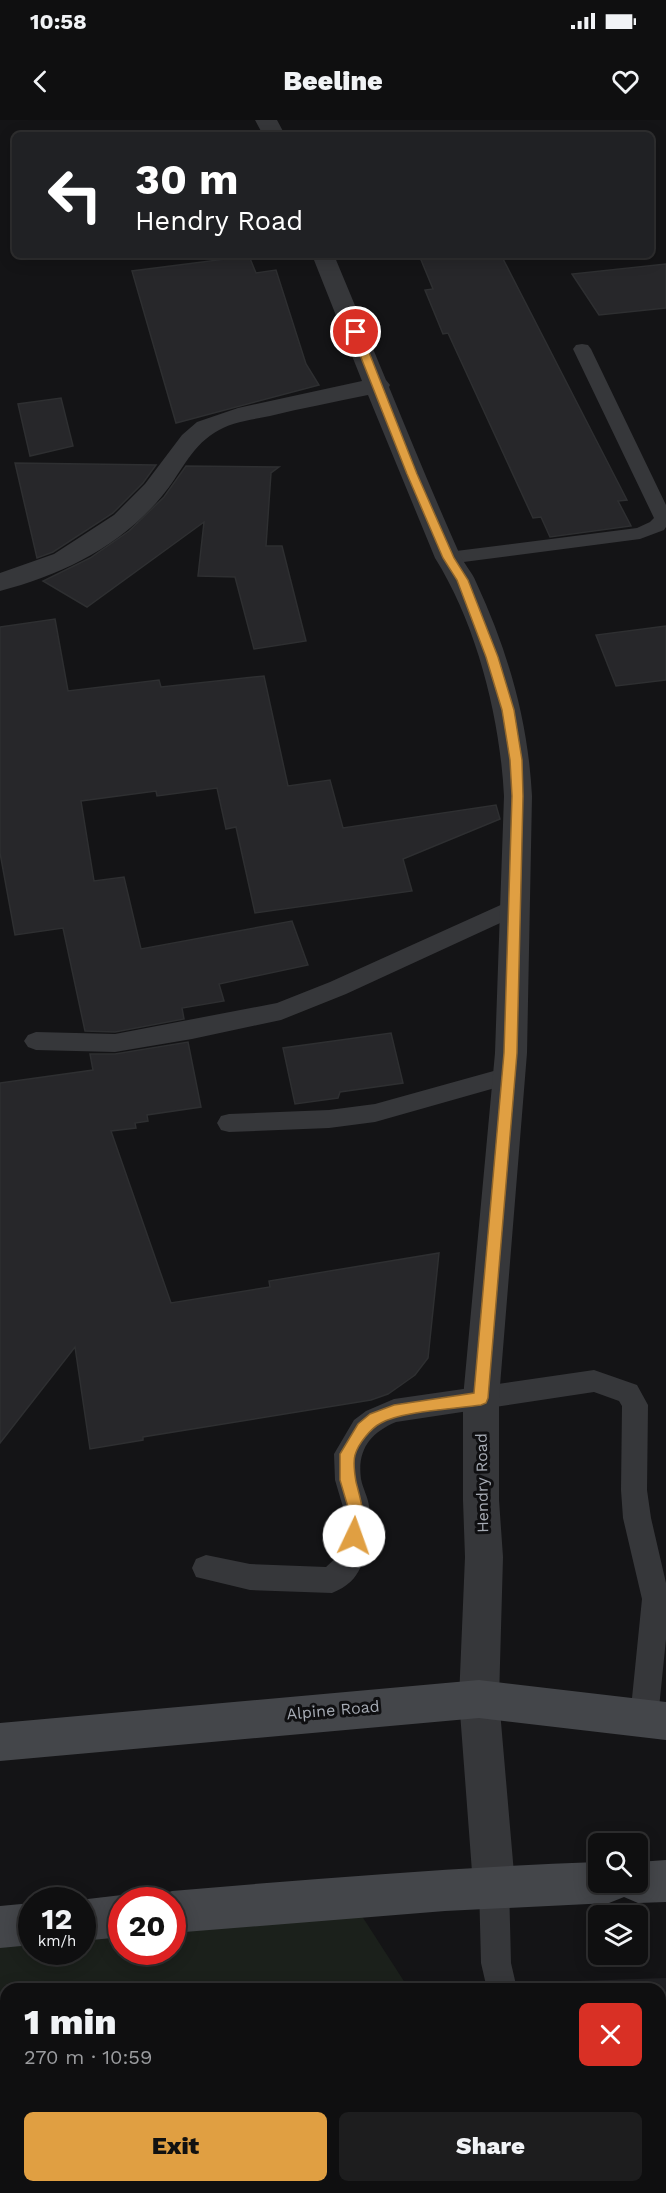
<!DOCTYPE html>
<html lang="en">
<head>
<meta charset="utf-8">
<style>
  :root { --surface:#0f0f10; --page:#1d1d1e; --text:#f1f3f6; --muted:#9b9c9f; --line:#2f2f30; --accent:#e09f42 }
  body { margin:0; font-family:"Work Sans",sans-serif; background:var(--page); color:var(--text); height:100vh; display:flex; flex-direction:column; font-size:22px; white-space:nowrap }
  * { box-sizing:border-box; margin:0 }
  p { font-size:20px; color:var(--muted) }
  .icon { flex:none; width:33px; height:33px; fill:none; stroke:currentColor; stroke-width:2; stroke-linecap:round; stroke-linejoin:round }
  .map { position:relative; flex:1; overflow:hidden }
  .details { position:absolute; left:0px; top:1863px; width:666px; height:210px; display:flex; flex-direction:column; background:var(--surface); border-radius:18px 18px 0 0; box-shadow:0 3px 15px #0003,0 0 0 2px var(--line) }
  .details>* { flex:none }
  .top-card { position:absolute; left:12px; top:12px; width:642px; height:126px; border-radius:9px; box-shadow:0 3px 15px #0003,0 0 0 2px var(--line); background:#202124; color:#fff; overflow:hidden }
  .fabs { position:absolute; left:588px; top:1713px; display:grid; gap:12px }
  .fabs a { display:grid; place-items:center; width:60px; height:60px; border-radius:9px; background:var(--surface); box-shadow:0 3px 15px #0003,0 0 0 2px var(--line); font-size:30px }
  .speed { position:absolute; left:18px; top:1767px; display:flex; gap:12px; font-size:30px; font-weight:700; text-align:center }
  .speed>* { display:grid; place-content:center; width:78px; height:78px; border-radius:50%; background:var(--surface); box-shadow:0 3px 15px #0003,0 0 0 2px var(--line); line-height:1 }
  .speed small { font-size:15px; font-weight:400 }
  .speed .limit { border:9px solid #d22; background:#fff; color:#111 }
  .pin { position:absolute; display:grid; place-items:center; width:51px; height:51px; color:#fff; margin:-26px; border:3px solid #fff; border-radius:50%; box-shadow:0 2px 6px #0007 }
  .me { position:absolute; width:66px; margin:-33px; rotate:3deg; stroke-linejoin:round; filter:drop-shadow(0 0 4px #0008) }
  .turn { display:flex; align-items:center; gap:21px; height:126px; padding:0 24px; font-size:27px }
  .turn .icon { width:78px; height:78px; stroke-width:2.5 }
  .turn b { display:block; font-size:42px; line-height:51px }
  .round { display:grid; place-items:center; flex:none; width:63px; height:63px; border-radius:9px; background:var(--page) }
  .headline { display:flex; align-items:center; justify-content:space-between; height:102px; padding:0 24px }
  h1 { font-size:36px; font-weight:800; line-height:45px }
  .primary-button { display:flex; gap:12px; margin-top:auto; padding:12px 24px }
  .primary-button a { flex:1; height:69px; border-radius:9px; background:var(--accent); color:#111; font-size:24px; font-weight:800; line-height:69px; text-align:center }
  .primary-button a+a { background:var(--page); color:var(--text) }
  .status { display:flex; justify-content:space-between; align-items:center; height:42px; padding:0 30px; background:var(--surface); direction:ltr }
  .status svg { height:16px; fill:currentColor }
  header { display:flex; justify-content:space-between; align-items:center; height:78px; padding:0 24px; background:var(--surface); font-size:27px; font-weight:800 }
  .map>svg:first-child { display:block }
  .built { fill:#202023 }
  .green { fill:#1b201b }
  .building { fill:#27272a; stroke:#2e2f31; stroke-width:1.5 }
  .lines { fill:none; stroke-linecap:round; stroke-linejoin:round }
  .lane { fill:#36373a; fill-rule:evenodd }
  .street { fill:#36373a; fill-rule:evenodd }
  .secondary { fill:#44464a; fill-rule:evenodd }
  .route { fill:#e09f42; stroke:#92672b; stroke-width:1.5 }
  .labels { text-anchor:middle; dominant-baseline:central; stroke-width:6; stroke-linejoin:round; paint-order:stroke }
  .street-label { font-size:16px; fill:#a7acb5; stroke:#0f0f11 }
</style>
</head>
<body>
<div class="status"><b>10:58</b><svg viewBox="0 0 49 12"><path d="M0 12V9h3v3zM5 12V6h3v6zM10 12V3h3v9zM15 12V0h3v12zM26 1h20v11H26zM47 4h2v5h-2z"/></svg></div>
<header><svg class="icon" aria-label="back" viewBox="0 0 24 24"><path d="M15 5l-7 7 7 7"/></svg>Beeline<svg class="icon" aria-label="heart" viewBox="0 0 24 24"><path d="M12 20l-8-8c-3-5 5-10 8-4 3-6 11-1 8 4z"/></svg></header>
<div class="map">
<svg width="666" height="2073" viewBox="0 0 666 2073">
  <rect width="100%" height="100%" fill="#141416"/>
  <!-- built -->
  <path class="built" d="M666 1858V2073H535L532 2067H660V1869H409L407 1867Z"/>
  <!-- green -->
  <path class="green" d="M349 1776 409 1869H6V2067H532L535 2073H0V1807L31 1804 32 1832H82L83 1800 121 1796 122 1832H172L173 1792Z"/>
  <!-- building -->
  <path class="building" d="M419 135H501L627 380 618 381 631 406 550 417 541 397 533 398 448 213 443 214 425 170 433 169Z
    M249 136 256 153 276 150 306 244 319 265 176 303 132 151Z
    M666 144V188L599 195 572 154Z
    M61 278 73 326 30 336 18 284Z
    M15 343 156 345 143 363 113 393 53 432 37 438Z
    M186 346 279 347 271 353 266 426H282L306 521 254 529 235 457 198 456 204 402 87 487 43 461 90 438 129 411 164 377Z
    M55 499 68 571 159 560 161 567 264 556 288 666 330 660 343 708 496 685 500 699 403 739 412 771 255 793 236 707 226 709 217 668 157 676 156 671 81 681 94 761 124 757 141 829 292 801 308 845 219 864 224 881 182 888 184 899 115 912 85 911 63 808 15 815 0 733V507Z
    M666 506V560L616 566 596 515Z
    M391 913 403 963 340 972 338 978 295 984 283 928Z
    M188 922 201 987 147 995 148 1001 135 1003 136 1008 111 1011 171 1183 270 1167 269 1161 439 1133 428 1238 415 1255 401 1265 388 1274 371 1280 143 1317V1320L90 1329 75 1227 0 1323V963L93 950 90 934H115Z"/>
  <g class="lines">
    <!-- lane -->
    <path class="lane" d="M582 224 588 225 591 229 666 385V407L664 410 640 419 448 444 441 442 439 438 441 434 448 432 637 408 650 402 654 398 573 229 576 225Z
      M514 779 522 781 525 787 522 793 346 874 281 900 192 919 115 932 36 930 28 927 24 921 28 915 36 912 115 914 277 883 330 862Z
      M508 947 516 950 520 956 516 962 375 1002 329 1008 229 1012 221 1010 217 1003 221 996 229 994 329 990 375 984Z
      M594 1250 637 1265 648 1285 647 1370 651 1398 666 1463V1519L658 1598 654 1608 644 1612 634 1608 630 1598 642 1479 623 1398 621 1370 622 1286 619 1281 594 1272 396 1302C370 1313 357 1330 361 1359 363 1369 368 1377 369 1386 370 1393 368 1402 368 1409 365 1438 363 1461 332 1473L250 1470 196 1457 192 1448 196 1439 206 1435 250 1444 326 1447 338 1436 343 1387 335 1360 334 1334 354 1300 366 1291 394 1279Z
      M494 1750 505 1754 509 1765 511 1843 517 1869H487L481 1843 479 1765 483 1754Z
      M660 2019H666V2051H660Z"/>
    <!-- street -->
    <path class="street" d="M255 0H277L285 15H263Z
      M312 135H334L386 260 390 265 389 267C412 323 435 379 460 435 464 444 472 452 476 462 508 531 528 600 532 676L527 933 499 1278V1380L503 1437 499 1579 515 1765 509 1780 494 1786 479 1780 473 1765 459 1579 465 1437 463 1380V1278L495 933 504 676C500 598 477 505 435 438L368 275C335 282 302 288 270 296 251 300 230 302 214 313 190 328 180 355 162 376 121 426 62 455 0 471V453L54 434 114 395 145 364 182 315 197 302 238 288 362 261Z"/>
    <!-- secondary -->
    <path class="secondary" d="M479 1560 666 1582V1620L479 1598 0 1641V1603Z
      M666 1740V1782L638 1783 624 1777 609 1783 445 1791 172 1813V1780H156L157 1777 172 1771C314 1759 456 1747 598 1742V1762H638V1742Z
      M122 1775 135 1780H122V1817L82 1821V1780H79Z
      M32 1783V1825L0 1828V1786Z"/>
  </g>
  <!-- route -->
  <path class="route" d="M353 209 361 212 417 354 454 438 468 460 498 537 514 590 522 640 523 676 517 933 488 1278 486 1283 481 1285C455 1289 402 1291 381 1303 371 1308 358 1324 355 1335 353 1342 355 1356 356 1362 361 1381 368 1402 359 1421L354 1423 348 1421 346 1416 348 1387 340 1360V1334L358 1304 370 1294 394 1285 474 1273 504 933 512 676 510 640 502 590 486 537 457 460 443 438 407 354 351 212Z"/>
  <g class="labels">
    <!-- street labels -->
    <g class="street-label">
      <text transform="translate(482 1363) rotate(-91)">Hendry Road</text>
      <text transform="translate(333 1590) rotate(-5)">Alpine Road</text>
    </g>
  </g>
</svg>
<div class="fabs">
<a><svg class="icon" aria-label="search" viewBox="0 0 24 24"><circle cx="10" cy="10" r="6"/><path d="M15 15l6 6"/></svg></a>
<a><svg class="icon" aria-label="layers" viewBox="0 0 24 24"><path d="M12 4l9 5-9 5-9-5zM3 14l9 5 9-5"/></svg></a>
</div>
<div class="speed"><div>12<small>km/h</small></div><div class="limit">20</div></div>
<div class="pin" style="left:356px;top:212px;background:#d93025"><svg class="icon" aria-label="arrive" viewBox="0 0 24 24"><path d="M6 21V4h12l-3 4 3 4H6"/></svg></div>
<svg class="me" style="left:354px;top:1416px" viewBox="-20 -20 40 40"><circle r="19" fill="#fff"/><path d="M0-13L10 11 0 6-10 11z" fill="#e09f42"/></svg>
<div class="top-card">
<div class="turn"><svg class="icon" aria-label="left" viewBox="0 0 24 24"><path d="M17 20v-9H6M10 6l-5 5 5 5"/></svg><div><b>30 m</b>Hendry Road</div></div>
</div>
<section class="details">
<div class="headline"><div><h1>1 min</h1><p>270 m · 10:59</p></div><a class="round" style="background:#d93025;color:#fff"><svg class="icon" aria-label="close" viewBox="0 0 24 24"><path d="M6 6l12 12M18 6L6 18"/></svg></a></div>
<div class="primary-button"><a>Exit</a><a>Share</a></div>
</section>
</div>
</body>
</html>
